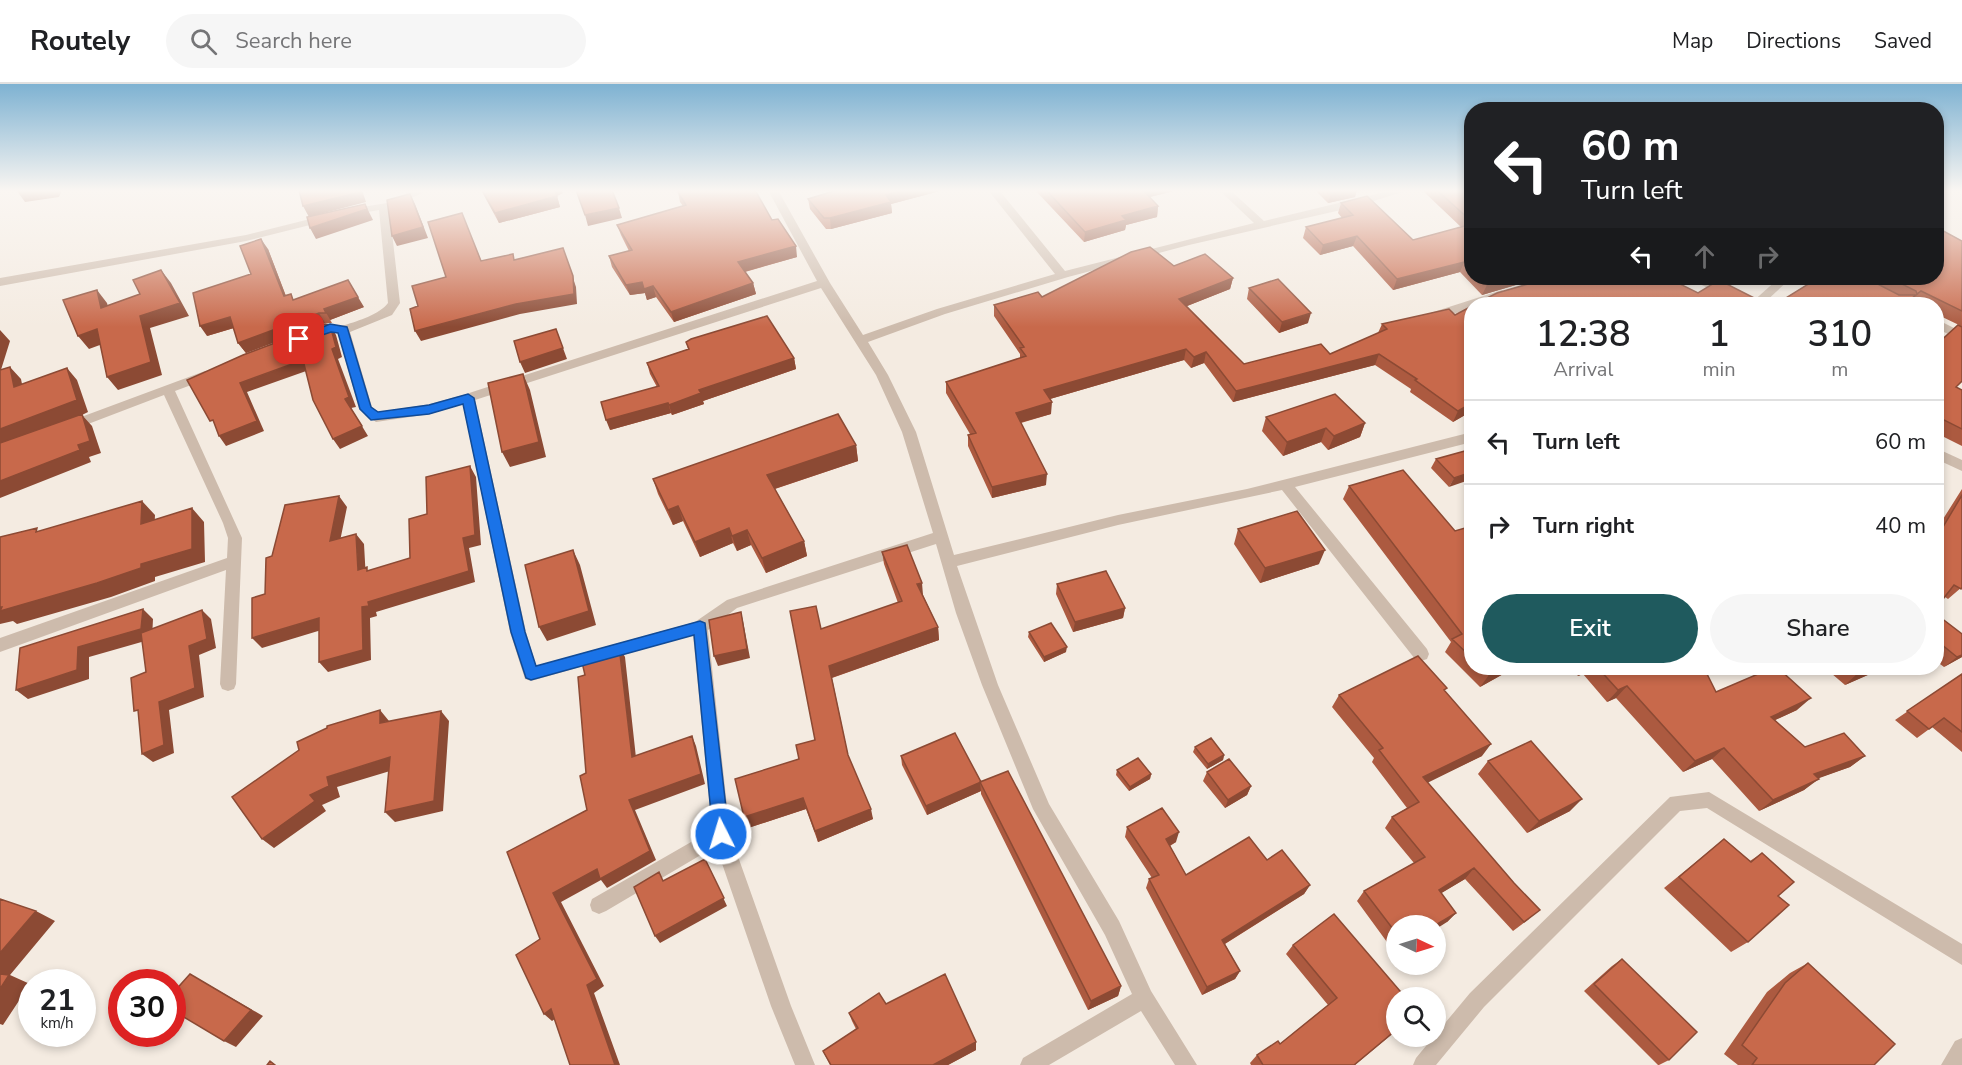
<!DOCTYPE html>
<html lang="en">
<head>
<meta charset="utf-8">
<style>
  :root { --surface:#fff; --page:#f6f6f6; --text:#202124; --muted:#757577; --line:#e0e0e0; --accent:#1f5a5e }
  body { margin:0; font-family:"Nunito Sans",sans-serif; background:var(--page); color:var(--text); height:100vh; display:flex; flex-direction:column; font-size:22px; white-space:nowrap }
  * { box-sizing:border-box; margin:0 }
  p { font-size:20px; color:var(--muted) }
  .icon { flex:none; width:33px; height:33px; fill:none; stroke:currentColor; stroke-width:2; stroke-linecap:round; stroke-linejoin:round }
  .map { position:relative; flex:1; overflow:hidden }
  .side { position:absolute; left:1464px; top:213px; width:480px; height:378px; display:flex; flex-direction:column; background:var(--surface); border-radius:24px; box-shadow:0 3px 9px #0003 }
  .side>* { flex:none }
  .hud { position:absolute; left:1464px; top:18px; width:480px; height:183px; border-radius:24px; box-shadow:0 3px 9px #0003; background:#202124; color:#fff; overflow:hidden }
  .needle { width:39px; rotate:94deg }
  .buttons { position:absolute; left:1386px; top:831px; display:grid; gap:12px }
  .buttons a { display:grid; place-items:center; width:60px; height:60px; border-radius:50%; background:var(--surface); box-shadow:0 3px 9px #0003; font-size:30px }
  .speed { position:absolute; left:18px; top:885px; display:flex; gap:12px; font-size:30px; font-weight:700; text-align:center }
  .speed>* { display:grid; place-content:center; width:78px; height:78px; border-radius:50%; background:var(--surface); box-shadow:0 3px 9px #0003; line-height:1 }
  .speed small { font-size:15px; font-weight:400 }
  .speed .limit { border:9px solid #d22; background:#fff; color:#111 }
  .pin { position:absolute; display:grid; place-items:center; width:51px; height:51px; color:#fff; margin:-26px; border-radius:12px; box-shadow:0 3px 9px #0006 }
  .me { position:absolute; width:66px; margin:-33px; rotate:355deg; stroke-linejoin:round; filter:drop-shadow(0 0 4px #0008) }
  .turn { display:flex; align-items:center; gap:21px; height:126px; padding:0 18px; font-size:27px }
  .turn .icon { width:78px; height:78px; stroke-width:2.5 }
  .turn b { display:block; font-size:42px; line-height:51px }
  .lanes { display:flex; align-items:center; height:57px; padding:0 18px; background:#0003; justify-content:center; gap:30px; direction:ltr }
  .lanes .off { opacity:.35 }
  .eta { display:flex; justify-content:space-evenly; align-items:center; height:102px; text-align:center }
  .eta b { font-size:36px; font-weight:600; line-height:42px }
  .button { display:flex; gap:12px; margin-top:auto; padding:12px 18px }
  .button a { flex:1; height:69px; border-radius:36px; background:var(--accent); color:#fff; font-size:24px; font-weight:600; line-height:69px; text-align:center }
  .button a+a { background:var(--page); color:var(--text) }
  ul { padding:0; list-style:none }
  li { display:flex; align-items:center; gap:18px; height:84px; padding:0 18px; border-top:2px solid var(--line) }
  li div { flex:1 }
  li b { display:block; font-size:22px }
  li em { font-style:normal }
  header { display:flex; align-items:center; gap:36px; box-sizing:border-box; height:84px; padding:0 30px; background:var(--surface); border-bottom:2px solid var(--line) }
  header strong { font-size:28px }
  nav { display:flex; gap:33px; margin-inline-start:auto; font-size:21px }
  .search { width:420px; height:54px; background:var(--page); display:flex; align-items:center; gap:15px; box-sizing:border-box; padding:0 21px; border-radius:33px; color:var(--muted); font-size:22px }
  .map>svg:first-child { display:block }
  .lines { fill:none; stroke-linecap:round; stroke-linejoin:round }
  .minor { fill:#cdbbac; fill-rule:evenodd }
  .wall { fill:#ac5a40 }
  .shaded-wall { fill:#8c4a34 }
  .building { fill:#c8694b; stroke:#8c4a34; stroke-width:1.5 }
  .route { fill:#1a73e8; stroke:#114b97; stroke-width:1.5 }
</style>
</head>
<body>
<header>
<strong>Routely</strong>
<div class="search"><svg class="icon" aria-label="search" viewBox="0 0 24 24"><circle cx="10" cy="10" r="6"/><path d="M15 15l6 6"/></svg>Search here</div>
<nav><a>Map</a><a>Directions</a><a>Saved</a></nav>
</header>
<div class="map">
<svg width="1962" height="981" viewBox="0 0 1962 981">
  <rect width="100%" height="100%" fill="#f4ebe1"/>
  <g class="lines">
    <!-- minor -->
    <path class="minor" d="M415 106H429L396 121 389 122 400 219 392 231 350 248 372 323 379 328 430 320 463 311 817 197 768 106H778L830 199 863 251 937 225 1055 190 988 106H999L1065 187 1254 139 1219 106H1230L1264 137 1393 106H1409L1354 123 1189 161 1068 193 945 230 868 258 888 291 916 348 954 471 1118 431 1247 405 1472 348V358L1295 403 1427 565 1429 570 1427 575 1421 577 1415 575 1282 406 1118 441 957 482 998 601 1049 720 1119 837 1151 907 1197 981H1175L1141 927 1049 981H1020L1023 974 1132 910 1105 851 1033 725 982 601 956 529 936 460 737 524 708 546 730 750 791 922 815 981H795L771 922 716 762 606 827 599 830 592 827 590 821 592 815 712 746 693 551 531 597 525 595 510 548 463 320 430 330 376 338 359 325 338 249 331 248 314 254 308 250C321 237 332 244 345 241 358 237 380 230 388 219L379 126 350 131 344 128 350 125 387 119 388 117ZM821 204 876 291 902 348 933 449 727 516 695 538 536 582 526 548 475 316Z
      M326 131 330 132V136L246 157 0 202V194L246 151Z
      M1686 194H1701L1734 208 1732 211H1724Z
      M1779 194H1791L1763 220H1750Z
      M1502 206 1508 210 1506 213 1482 220H1472V224L1431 237 1425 233 1427 230Z
      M1936 235 1962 248V257L1936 244Z
      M205 287 210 288 211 291 210 294 175 307 242 454 236 600 234 605 228 607 222 605 220 600 226 486 0 568V554L227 474 228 454 223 439 164 311 75 345H65L63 342 65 339Z
      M1936 364 1962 376V387L1936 375Z
      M1709 708 1962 860V881L1707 724 1680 727 1484 923 1436 981H1413L1416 974 1470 909 1670 713Z
      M1962 954V981H1941L1955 957Z"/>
  </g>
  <!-- wall -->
  <path class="wall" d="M481 106H561L563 109 557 112 560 123 499 139Z
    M837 106H940V107L891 120 892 129 831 145H826L810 125 808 115Z
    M1035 106H1174V107L1150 113 1158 122 1157 133 1126 141 1125 146 1084 158Z
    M1315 106H1357L1355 113 1328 119Z
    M1422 106H1472V194H1540L1482 211 1460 188 1393 206 1353 162 1320 171 1303 154 1306 143 1342 134 1338 129 1341 119 1413 156 1461 143Z
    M678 108 772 136 797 173 745 188 753 199 756 210 674 238 656 213 647 216 645 209 630 211 612 183 609 172 629 167 621 151 617 141 683 122 680 118Z
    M1962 157V298L1956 303 1962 306V362L1936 349V261L1959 241 1936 230V220H1917L1912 218 1908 220H1776L1818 194H1936Z
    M268 165 286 212 294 216 364 223 330 236 332 239H325L246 269 238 259 234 244 207 252Z
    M1174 182 1233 194 1230 205 1187 222 1244 280 1330 270 1378 249 1382 240 1472 327 1453 338 1410 308 1411 305 1375 281 1233 318 1204 279 1191 284 1184 276 1050 315 1051 330 1021 339 1046 401 992 414 968 362V351L970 350 946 309V298L1020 274V270L994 232V221L1042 213Z
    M1249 204 1308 239 1279 249 1247 215Z
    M686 258 794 274 796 285 703 317 704 320 672 331 671 329 610 346 657 303 650 290 647 279 688 265Z
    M1266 333 1365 339 1360 353 1328 366 1321 358 1283 372 1262 347Z
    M856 361 858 377 775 405 804 457 807 472 766 489 751 461 737 467 733 459 700 473 683 437 673 441 658 410 653 395Z
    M1472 365 1449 403 1431 384 1436 375Z
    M1349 402 1455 447 1472 442V584H1514L1480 603 1445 568 1451 558 1343 415Z
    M1962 405V503L1948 515 1945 513 1938 443Z
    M1238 445 1319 480 1260 499 1234 460Z
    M882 468 923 511 938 543 939 556 832 594 848 671 873 735 818 758 806 725 748 744 799 675 815 656 821 545 898 519 884 480Z
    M1057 500 1125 524 1123 534 1073 548 1056 510Z
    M1936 530 1962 573 1944 583 1936 577Z
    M1029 548 1066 568 1044 578 1028 553Z
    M1571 584H1701L1716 608 1797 626 1775 636 1805 663 1865 672 1850 683 1818 694 1804 706 1759 727 1712 675 1683 688 1616 614 1607 618 1583 590 1578 592Z
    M1825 584H1903L1890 590 1883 584 1845 601Z
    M1962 590V668L1932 643 1917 654 1895 636Z
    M1445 607 1482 672 1427 698 1529 835 1513 847 1465 795 1441 809 1456 829 1447 838 1396 842V868L1395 869 1357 817 1364 807 1414 779 1385 744 1392 733 1407 724 1372 678 1374 674 1332 623 1339 611Z
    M1195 663 1224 671 1223 676 1207 685 1193 668Z
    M901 672 981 698 1121 902 1118 912 1088 926 981 710V707L927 731 902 681Z
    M1488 677 1570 727 1527 749 1478 690Z
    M1117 686 1151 690 1150 695 1129 707 1116 691Z
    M1207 688 1251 702 1247 711 1225 724 1203 697Z
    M1127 743 1176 758 1170 762 1186 791 1267 776 1310 801 1304 810 1225 860 1240 887 1235 895 1202 911 1146 804 1149 795 1152 794 1125 753Z
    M1724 755 1750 777 1762 769 1748 858 1731 868 1664 804Z
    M1293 861 1396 914V947L1355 981H1251L1250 979 1257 971 1280 960 1328 921 1286 870Z
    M1622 875 1669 976 1659 981H1658L1584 907 1612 882Z
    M1808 879 1874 981H1738L1724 970 1767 908 1790 889Z
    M886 920 976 966 948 981H830L823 967 856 945 852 937 849 929Z"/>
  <!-- shaded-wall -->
  <path class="shaded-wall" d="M26 106H62L59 113 25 118 17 107Z
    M360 106H362L366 118 309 133 303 122Z
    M554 106H561L563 109 556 112Z
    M904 106H940V107L891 120 892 129 831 145 830 134 886 111Z
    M1142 106H1174V107L1141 115Z
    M1345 106H1357L1355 113 1328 119 1331 109Z
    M410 110 415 120 428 154 397 162 392 152Z
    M557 112 560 123 499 139 495 129Z
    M365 120 373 136 316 155 310 144Z
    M1158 122 1157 133 1126 141 1125 146 1084 158 1085 148 1122 132Z
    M619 124 622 134 588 142 585 131Z
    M1357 152 1353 162 1320 171 1323 161Z
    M261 155 268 165 290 223 284 212Z
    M796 162 797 173 740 189 738 178Z
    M563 164 576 203 577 220 520 230 421 257 415 247Z
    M1464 178 1460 188 1393 206 1397 195Z
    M161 186 171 199 189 232 150 244 162 291 118 306 107 293 140 232Z
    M1233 194 1230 205 1177 226 1179 215Z
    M1510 194H1540L1482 211 1487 201Z
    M642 198 653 202 656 213 647 216 645 209 630 211 626 201Z
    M753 199 756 210 674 238 671 228Z
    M97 206 107 219 112 237 101 224Z
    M1916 211 1908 220H1904Z
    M358 213 364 223 330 236 332 239 324 225Z
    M319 229 325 239 246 269 238 259Z
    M1311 229 1308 239 1279 249 1282 238Z
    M230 233 237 243 207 252 200 242Z
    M330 241 336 251 342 273 338 275 356 323 351 324 368 352 340 365 333 355 332 265Z
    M97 245 108 258 89 265 78 252Z
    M556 245 567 275 525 289 520 278Z
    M0 246 10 257 0 289Z
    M1186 265 1184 276 1043 317 1044 306Z
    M1206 268 1204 279 1191 284 1194 273Z
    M1379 270 1375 281 1233 318 1236 307Z
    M794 274 796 285 703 317 704 320 672 331 669 321 699 306Z
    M303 276 309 286 247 308 264 347 226 362 219 352 240 299Z
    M10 283 21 295 25 315 14 303Z
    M67 284 77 296 88 328 82 331 92 342 101 369 89 373 91 378 0 414V345Z
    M523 290 530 306 546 373 510 383 502 368Z
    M1052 318 1051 330 1015 340 1016 329Z
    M668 319 671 329 610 346 606 336Z
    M1472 319V327L1453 338 1458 327Z
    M1365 339 1360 353 1328 366 1334 352Z
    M1326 344 1321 358 1283 372 1287 358Z
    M856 361 858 377 771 406 767 391Z
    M470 382 476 393 481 461 469 464 475 498 376 528 377 532 370 534 371 576 328 588 319 578 362 523 368 518 463 454Z
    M1472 388V395L1449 403 1454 394Z
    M1047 390 1046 401 992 414V403Z
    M339 412 347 423 338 467 330 457Z
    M142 417 155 431 154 453 141 440Z
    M678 422 683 437 673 441 668 426Z
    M192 424 204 438 205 478 155 493V497L111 513 17 540 13 537 0 540V523L141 480Z
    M729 444 733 459 700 473 695 458Z
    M747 446 751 461 737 467 732 452Z
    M356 450 364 460 366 496 358 486Z
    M804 457 807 472 766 489 762 474Z
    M573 466 580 481 596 541 547 557 539 543Z
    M1325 466 1319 480 1260 499 1265 484Z
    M922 499 923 511 918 513 917 500Z
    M1125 524 1123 534 1073 548 1075 538Z
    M143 525 153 535 152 555 89 573V595L28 615 16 606 78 563Z
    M202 526 211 535 216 564 199 571 204 613 169 626 174 669 153 678 142 670 159 618 189 562Z
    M741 528 743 537 750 574 718 582 714 572Z
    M319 534 328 544 262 564 252 554Z
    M938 543 939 556 831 594 829 582Z
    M619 562 625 573 637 683 632 673Z
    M1067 563 1066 568 1044 578V573Z
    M1962 571V573L1944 583 1957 573Z
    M1502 584H1514L1480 603 1489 591Z
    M1584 584H1588L1583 590 1578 592Z
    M1874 584H1884L1845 601 1856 591Z
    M1897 584H1903L1890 590Z
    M1627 602 1616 614 1607 618 1618 606Z
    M1811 614 1797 626 1758 644 1771 633Z
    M380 626 389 637 380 639Z
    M441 627 449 637 443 727 395 738 385 728Z
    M692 652 696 662 705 700 635 726 656 776 607 804 601 796 561 818 604 902 594 909 620 981H615L553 809 629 716Z
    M1491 660 1482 672 1415 705 1423 693Z
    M1724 664 1712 675 1683 688 1695 677Z
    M1224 671 1223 676 1207 685 1208 680Z
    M1865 672 1850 683 1800 701 1814 690Z
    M390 673 400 684 337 703 340 713 322 721 326 727 274 764 262 755 310 711 327 693Z
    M1151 690 1150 695 1129 707 1130 703Z
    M1819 695 1804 706 1759 727 1773 716Z
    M980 698 981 707 927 731 926 722Z
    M1251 702 1247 711 1225 724 1228 716Z
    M803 714 806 725 748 744 744 733Z
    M1582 715 1570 727 1527 749 1539 737Z
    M871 725 873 735 818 758 815 747Z
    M1179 748 1176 758 1163 765 1166 755Z
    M705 775 727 822 660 859 655 852Z
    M1474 784 1465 795 1430 816 1439 806Z
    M1310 801 1304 810 1218 864 1222 856Z
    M36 827 55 837 10 891 30 900 3 941 0 940V869Z
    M1456 829 1447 838 1436 845V842H1434Z
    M1240 887 1235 895 1202 911 1207 903Z
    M202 897 263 932 236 963 224 957Z
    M1121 902 1118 912 1088 926 1091 917Z
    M551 925 559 932 552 937 544 930Z
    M976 958V966L948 981H933Z"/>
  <!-- building -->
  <path class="building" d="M299 106H360L361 108 303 122Z
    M482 106H554L557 112 495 129Z
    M576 106H612L619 124 585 131Z
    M684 106H755L772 136 778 135 796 162 738 178 753 199 671 228 653 202 644 205 642 198 626 201 609 172 632 166 617 141 686 121 678 108Z
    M837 106H904L886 111 891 118 830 134H824L808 115Z
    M1046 106H1143L1158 122 1122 132 1126 136 1085 148Z
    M1328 106H1345L1331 109Z
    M1437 106H1472V138Z
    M410 110 423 143 392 152 387 116Z
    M1367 112 1413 156 1472 140V185L1464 178 1397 195 1357 152 1323 161 1306 143 1353 131 1341 119Z
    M365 120 367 125 310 144 307 133Z
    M462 129 481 177 513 170 514 176 563 164 573 192 574 210 516 220 415 247 410 225 418 222 412 202 446 193 428 138Z
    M1936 143 1962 157V227L1921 207 1917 210 1916 207 1890 194H1936Z
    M261 155 284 212 291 210 293 216 348 196 358 213 324 225 326 229H319L238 259 230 233 200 242 193 209 251 190 240 162Z
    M1150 163 1174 182 1205 170 1233 194 1179 215 1244 280 1321 260 1330 270 1387 245 1382 240 1449 225 1455 231 1472 222V319L1458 327 1415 296 1417 295 1379 270 1236 307 1206 268 1194 273 1186 265 1044 306 1052 318 1016 329 1047 390 992 403 968 351 976 349 946 298 1026 272 1020 264 1024 263 994 221 1038 208 1042 213 1131 168Z
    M161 186 180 219 140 232 151 278 107 293 97 245 78 252 63 216 97 206 101 224 140 210 133 196Z
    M1480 194H1510L1487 201Z
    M1549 194H1584L1590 198 1597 194H1668L1698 209 1719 196 1766 220H1475L1497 209Z
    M1818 194H1866L1899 211H1916L1904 220H1776Z
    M1278 195 1311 229 1282 238 1249 204Z
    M767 232 794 274 699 306 701 309 669 321 668 319 606 336 601 318 659 302 647 279 689 265 686 258 691 255Z
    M325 240 330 241 336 263 332 265 349 313 345 315 362 342 333 355 313 316 303 276 240 299 257 337 219 352 213 336 210 337 187 296 243 271Z
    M1958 241 1962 243V297L1956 303 1962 306V345L1936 332V261Z
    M556 245 563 264 520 278 514 257Z
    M10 283 14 303 67 284 77 316 0 345V286Z
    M523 290 539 358 502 368 488 299Z
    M1335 310 1365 339 1334 352 1326 344 1287 358 1266 333Z
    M82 330 90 357 78 361 80 366 0 397V359Z
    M838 330 856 361 767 391 804 457 762 474 747 446 732 452 729 444 695 458 678 422 668 426 653 395Z
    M1472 365V388L1454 394 1436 375Z
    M470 382 475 451 463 454 469 487 368 518 369 522 362 523 363 566 319 578V534L252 554V514L265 510 266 474 272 472 285 421 339 412 330 457 356 450 358 486 367 483V487L410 474 409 435 427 430 426 393Z
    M1403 386 1455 447 1472 442V574L1452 555 1462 550 1349 402Z
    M1962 411V503L1961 505 1954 501 1936 524V442L1940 444 1943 443Z
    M142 417 141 440 192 424V465L141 480V484L97 499 0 527 2 523H0V453L37 444 36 448Z
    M1297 427 1325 466 1265 484 1238 445Z
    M907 461 922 499 917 500 938 543 829 582 848 671 871 725 815 747 803 714 744 733 735 695 799 675 796 661 815 656 790 527 816 522 821 545 902 517 882 468Z
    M573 466 589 527 539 543 525 481Z
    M1106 487 1125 524 1075 538 1057 500Z
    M143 525 141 545 78 563 77 586 16 606 20 564Z
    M202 526 207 555 189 562 195 604 159 618 164 661 142 670 138 626 134 627 131 594 146 588 141 549Z
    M741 528 747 565 714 572 709 536Z
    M1936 530 1962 550V571L1957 573 1942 561 1936 564Z
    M1051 539 1067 563 1044 573 1029 548Z
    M619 562 632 673 692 652 701 690 629 716 650 767 600 795 597 785 553 809 597 895 587 901 615 981H570L551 925 544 930 516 871 540 855 507 768 587 726 580 692 586 689 578 593 585 591 581 574Z
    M1418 572 1447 604 1444 606 1491 660 1423 693 1514 799 1540 826 1524 838 1474 784 1439 806 1456 829 1434 842H1396V849L1364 807 1425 773 1392 733 1419 718 1379 666 1383 664 1339 611Z
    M1481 584H1502L1489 591Z
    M1598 584H1701L1707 590 1716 608 1772 584H1778L1811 614 1771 633 1805 663 1844 649 1865 672 1814 690 1819 695 1773 716 1724 664 1695 677 1627 602 1618 606Z
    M1848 584H1874L1856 591Z
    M1962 590V648L1944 634 1929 645 1907 627Z
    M380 626V639L441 627 434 717 385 728 390 673 327 693 329 702 310 711 315 717 262 755 232 713 299 666 297 658 327 644V642Z
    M955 649 981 698 926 722 901 672Z
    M1211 654 1224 671 1208 680 1195 663Z
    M1531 657 1582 715 1539 737 1488 677Z
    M1138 674 1151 690 1130 703 1117 686Z
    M1229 675 1251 702 1228 716 1207 688Z
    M1008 687 1121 902 1091 917 980 698Z
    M1162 724 1179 748 1166 755 1186 791 1249 753 1267 776 1282 766 1310 801 1222 856 1240 887 1207 903 1149 795 1159 791 1127 743Z
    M1724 755 1751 778 1762 769 1794 798 1778 812 1789 821 1748 858 1679 793Z
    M705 775 724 814 655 852 634 803 659 788 663 797Z
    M0 815 36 827 0 869Z
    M1334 830 1406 914H1396V946L1354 981H1263L1257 971 1278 957 1280 960 1337 914 1293 861Z
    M1622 875 1697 948 1669 976 1594 900Z
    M1808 879 1895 960 1874 981H1752L1757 974 1742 961 1785 899Z
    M0 890 9 891 0 905Z
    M190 890 251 926 224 957 172 926V910Z
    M945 890 976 958 933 981H831L823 967 858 944 849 929 879 909 886 920Z
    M270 977 275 981H267Z"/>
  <!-- sky -->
  <linearGradient id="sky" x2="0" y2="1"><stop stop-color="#7eb2d2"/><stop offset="0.44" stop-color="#faf6f2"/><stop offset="1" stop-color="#faf6f2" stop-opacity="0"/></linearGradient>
  <rect width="1962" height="243" fill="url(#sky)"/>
  <!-- route -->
  <path class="route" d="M330 240 347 243 348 246 371 323 378 328 429 321 468 310 474 314 525 548 536 582 700 537 705 539 729 750 726 755 721 758 715 755 713 750 694 551 531 596 526 594 511 548 463 320 429 330 371 336 360 325 338 249 331 248 299 259 294 255Z"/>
</svg>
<div class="buttons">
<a><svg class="needle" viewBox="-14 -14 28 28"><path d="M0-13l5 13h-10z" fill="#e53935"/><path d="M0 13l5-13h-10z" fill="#757577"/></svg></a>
<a><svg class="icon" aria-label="search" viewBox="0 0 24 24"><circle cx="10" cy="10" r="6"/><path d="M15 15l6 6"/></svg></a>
</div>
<div class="speed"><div>21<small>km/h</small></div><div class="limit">30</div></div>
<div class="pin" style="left:299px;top:255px;background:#d93025"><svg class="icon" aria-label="arrive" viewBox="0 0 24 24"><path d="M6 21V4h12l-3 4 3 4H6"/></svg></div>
<svg class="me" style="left:721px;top:750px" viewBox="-20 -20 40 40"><circle r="17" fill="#1a73e8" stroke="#fff" stroke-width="3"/><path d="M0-11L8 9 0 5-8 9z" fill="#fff"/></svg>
<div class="hud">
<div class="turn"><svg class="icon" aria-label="left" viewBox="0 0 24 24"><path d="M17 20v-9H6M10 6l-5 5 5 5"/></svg><div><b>60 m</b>Turn left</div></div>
<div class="lanes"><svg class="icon" aria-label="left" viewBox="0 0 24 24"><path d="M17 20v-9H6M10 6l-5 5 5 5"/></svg><svg class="icon off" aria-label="ahead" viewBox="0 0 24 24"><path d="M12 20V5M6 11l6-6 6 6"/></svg><svg class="icon off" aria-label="right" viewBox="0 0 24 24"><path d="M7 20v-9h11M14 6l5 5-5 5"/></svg></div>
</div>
<section class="side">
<div class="eta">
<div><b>12:38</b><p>Arrival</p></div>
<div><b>1</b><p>min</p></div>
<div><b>310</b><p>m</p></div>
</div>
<ul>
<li><svg class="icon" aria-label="left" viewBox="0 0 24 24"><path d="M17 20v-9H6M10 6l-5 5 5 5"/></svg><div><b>Turn left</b></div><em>60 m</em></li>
<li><svg class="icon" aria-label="right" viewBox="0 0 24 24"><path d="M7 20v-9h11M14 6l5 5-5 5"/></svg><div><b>Turn right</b></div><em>40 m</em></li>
</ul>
<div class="button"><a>Exit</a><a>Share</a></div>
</section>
</div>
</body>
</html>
